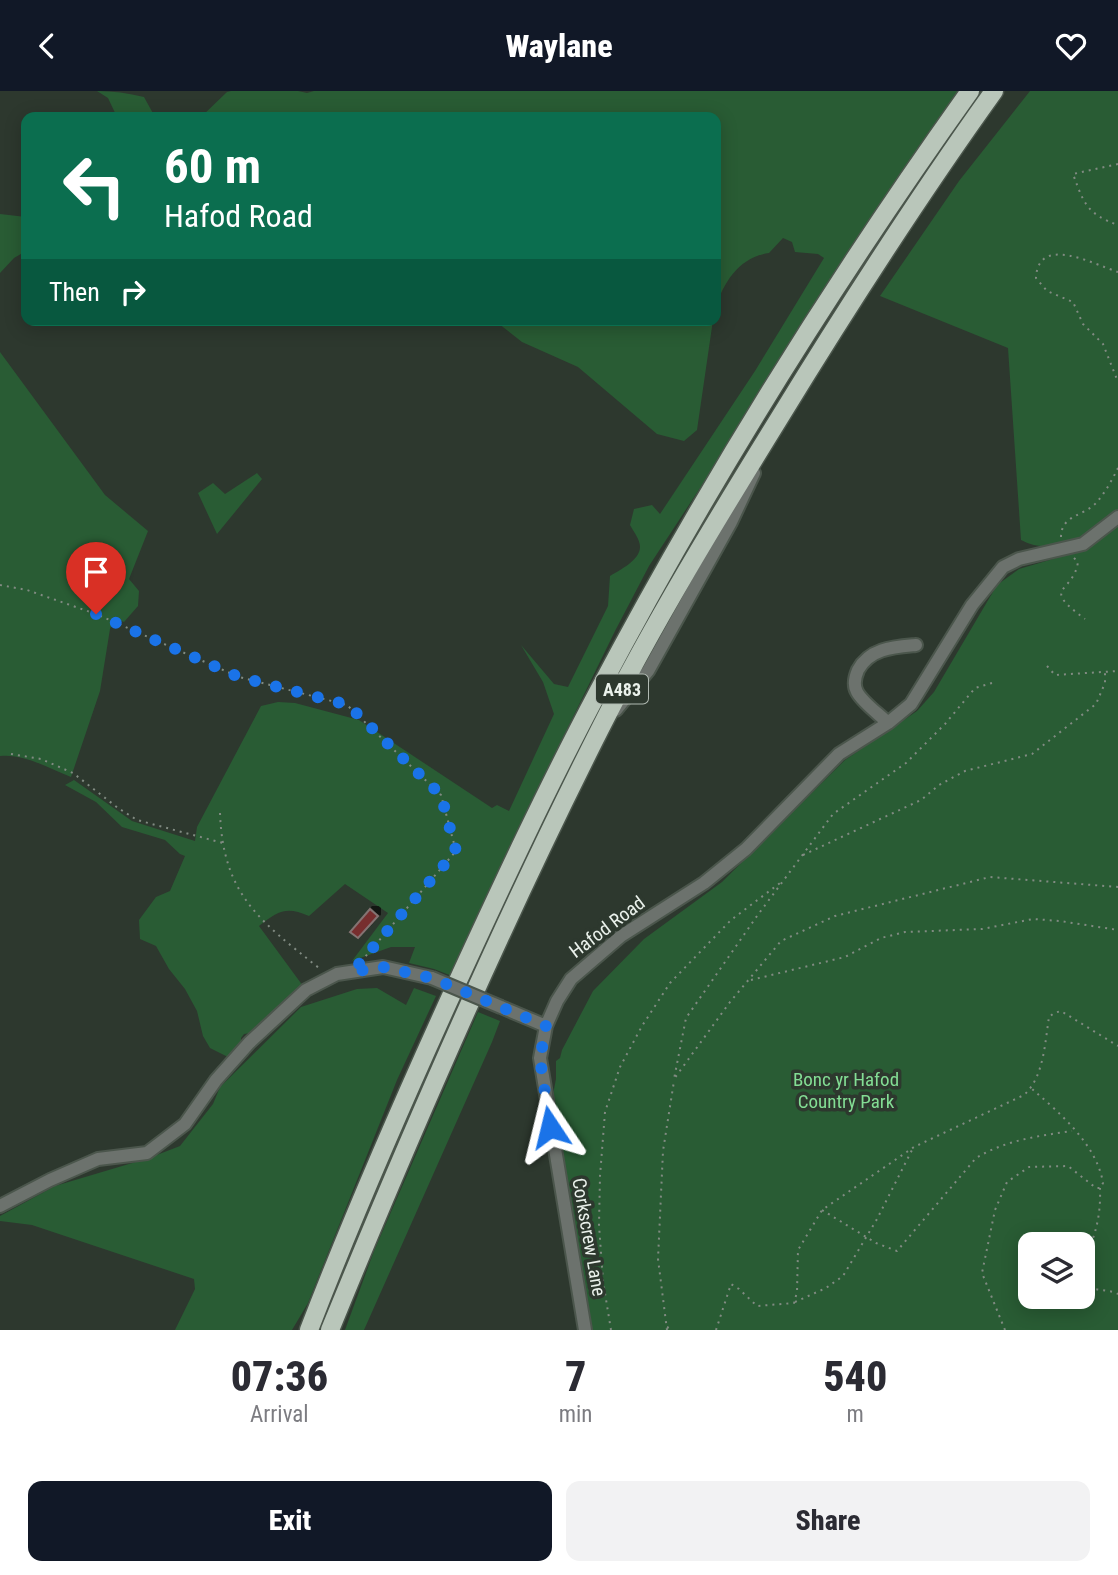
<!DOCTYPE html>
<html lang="en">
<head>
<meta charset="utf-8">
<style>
  :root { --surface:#fff; --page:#f2f2f3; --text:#2b2b33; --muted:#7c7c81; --accent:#111827 }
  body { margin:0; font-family:"Roboto Condensed",sans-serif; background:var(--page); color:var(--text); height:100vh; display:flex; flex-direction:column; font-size:26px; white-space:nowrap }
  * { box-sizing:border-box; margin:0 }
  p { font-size:23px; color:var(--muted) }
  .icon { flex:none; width:38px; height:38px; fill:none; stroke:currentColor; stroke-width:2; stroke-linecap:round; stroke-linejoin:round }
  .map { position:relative; height:1239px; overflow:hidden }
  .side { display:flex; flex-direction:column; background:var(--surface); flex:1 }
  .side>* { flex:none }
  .top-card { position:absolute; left:21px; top:21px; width:700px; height:214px; border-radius:14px; box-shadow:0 4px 18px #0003; background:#0b6e4f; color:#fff; overflow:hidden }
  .buttons { position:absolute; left:1018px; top:1141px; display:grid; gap:14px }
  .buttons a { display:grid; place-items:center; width:77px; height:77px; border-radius:14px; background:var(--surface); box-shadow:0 4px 18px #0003; font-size:35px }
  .pin { position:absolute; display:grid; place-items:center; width:60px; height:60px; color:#fff; margin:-72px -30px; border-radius:50% 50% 50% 0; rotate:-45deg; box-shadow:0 0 7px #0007 }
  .pin .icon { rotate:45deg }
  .me { position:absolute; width:77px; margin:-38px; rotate:350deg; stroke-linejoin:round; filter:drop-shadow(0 0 5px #0008) }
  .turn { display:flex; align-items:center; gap:24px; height:147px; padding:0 28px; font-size:32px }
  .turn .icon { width:91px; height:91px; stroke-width:2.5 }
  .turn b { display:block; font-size:49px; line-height:60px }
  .then { display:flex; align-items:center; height:66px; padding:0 28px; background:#0003; gap:14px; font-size:26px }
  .eta { display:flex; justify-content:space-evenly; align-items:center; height:119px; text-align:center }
  .eta b { font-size:42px; font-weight:800; line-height:49px }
  .primary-button { display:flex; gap:14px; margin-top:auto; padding:14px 28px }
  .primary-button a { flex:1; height:80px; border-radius:14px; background:var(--accent); color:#fff; font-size:28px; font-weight:800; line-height:80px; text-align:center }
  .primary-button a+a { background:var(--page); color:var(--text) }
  header { display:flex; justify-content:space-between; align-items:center; height:91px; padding:0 28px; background:var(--accent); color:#fff; font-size:32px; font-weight:800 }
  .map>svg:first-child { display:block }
  .green { fill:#295c34; fill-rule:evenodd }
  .building { fill:#772d2f; stroke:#847372; stroke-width:2; filter:url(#shadow) }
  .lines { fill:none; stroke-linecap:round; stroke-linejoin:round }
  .minor-casing { stroke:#4b564c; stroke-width:16 }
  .highway-casing { stroke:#4b564c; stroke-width:21 }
  .path { stroke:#818b82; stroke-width:2; stroke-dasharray:2 5; stroke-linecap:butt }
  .minor { stroke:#6c726d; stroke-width:12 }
  .highway { stroke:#b9c6ba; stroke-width:18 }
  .minor-bridge-casing { stroke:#4b564c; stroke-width:16; stroke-linecap:butt }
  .minor-bridge { stroke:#6c726d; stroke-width:12 }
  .route { stroke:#1a73e8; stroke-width:12; stroke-dasharray:0 21.6 }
  .labels { text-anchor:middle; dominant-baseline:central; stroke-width:7; stroke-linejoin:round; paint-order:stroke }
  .shield { fill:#2d382e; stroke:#b1bab2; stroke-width:2 }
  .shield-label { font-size:18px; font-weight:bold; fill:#eaf1eb }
  .street-label { font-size:19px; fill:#eaf1eb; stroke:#2d382e }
  .park-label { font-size:19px; fill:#83dd94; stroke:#2d382e }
</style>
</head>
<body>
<header><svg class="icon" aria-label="back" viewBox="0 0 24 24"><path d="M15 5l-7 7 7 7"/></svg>Waylane<svg class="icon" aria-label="heart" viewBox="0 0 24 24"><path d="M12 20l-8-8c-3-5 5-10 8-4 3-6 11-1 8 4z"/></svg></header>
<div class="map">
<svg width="1118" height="1239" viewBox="0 0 1118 1239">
  <defs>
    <filter id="shadow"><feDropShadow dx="5" dy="-5" stdDeviation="0" flood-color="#0009"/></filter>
  </defs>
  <rect width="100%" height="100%" fill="#2d382e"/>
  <!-- green -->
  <path class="green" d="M97 0C113 0 128 2 144 6L155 26H117L108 7Z
    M231 0H298L307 2 314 0H960L649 475 615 540 506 763 452 885 434 878 409 872 415 856H391L352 870 388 822 345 793 309 825C286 815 278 820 259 835L303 895 280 914 256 941 244 943 241 947V953L228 966 210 957 203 945 197 920 185 898 169 878 156 855 140 848 139 829 156 806 170 800 185 765 180 763 165 749 122 736 96 711 65 694 74 689 132 730 195 750 197 736 261 615 278 611 295 612 359 629 492 717 497 714 509 720 554 623 543 591 521 554 554 593 568 596 608 515 610 485C620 479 640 469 640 456 640 449 634 441 630 434L634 418 652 414 660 423 755 280 824 167 818 163 795 161 792 151 783 147 769 162C740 166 724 190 716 216V26H239L232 22 225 26H201L227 1Z
    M1030 0H1118V420C1090 441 1057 468 1021 449L1008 257 880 205 959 90Z
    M0 123 26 126V160L14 167 0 182Z
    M494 229H713L697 339 684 350 657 343 578 276 522 251Z
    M0 261 105 404 148 440 129 488 139 500 138 515 124 531 114 527 110 538 100 600 71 686C50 678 24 662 0 665Z
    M257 382 262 388 217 443 198 402 213 392 225 403Z
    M1118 432V1239H591L553 1003 556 988V970L560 967 562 959 593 900 644 848 722 791 845 669 917 620 934 601 997 494 1019 478 1080 460ZM1031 1153H1083V1206H1031Z
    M377 897 406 914 414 897 436 905 397 989 308 1212 292 1239H175L195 1198 194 1188 32 1134 0 1130V1125L55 1095 149 1067 180 1055 213 1013 220 996 301 916 357 898Z
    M478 921 500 930 492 951 364 1239H345L374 1160Z"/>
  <!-- building -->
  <path class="building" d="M370 818 378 825 358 847 350 841Z"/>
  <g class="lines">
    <!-- minor casing -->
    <g class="minor-casing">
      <path id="minor" d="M616 619 648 580 731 431 754 382
        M888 632C879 623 863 612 857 601 853 594 855 586 858 579 870 557 894 556 916 554
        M501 916 546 935
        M0 1115 50 1089 98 1068 147 1062 185 1033 216 989 249 952 306 899 337 883 383 876 432 887
        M585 1239 540 967 546 935 557 910 571 888 621 845 704 792 746 758 839 663 888 632 911 613 972 514 1003 476 1019 468 1083 453 1118 426"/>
    </g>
    <!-- highway casing -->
    <g class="highway-casing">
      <path id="highway" d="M309 1239C354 1122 404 1008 456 894 501 796 547 697 598 601 708 393 833 192 970 0
        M330 1239C413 1036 501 834 600 638 654 531 717 428 780 326 848 215 918 106 994 0"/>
    </g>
    <!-- path -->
    <path class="path" d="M1118 73 1073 83C1084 113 1087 123 1118 134
      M1118 181C1093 173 1038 143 1036 187L1047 200 1073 211 1083 233 1103 253 1118 291
      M1061 446C1061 424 1084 425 1096 412 1105 402 1112 389 1118 377
      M1074 467 1078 471C1073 504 1039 494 1085 528
      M0 494 27 499 96 523 239 586 347 614 441 704 456 760 364 867
      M1047 575 1055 584 1118 580
      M992 592 975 597 945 633 906 672 833 723 757 825 686 927 674 988 730 911 781 850 835 825 990 786 1118 796
      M11 663 41 668 73 682 118 717 137 729 223 752
      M220 722C223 804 260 830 319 877
      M803 764 921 709 939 694 965 680 1032 663 1096 613 1105 592V580
      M751 889 845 866 881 847 905 841 982 838 1033 828 1060 830 1118 839
      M822 1119 876 1152 897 1160 976 1067C1006 1049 1038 1045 1072 1040
      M1083 1173C1095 1145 1101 1127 1100 1097
      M1083 1194C1095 1201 1106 1197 1118 1203
      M795 1211 826 1197 843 1185 877 1128 913 1057
      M667 1236 673 1239
      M611 1239 603 1190 599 1134 600 1085 605 1021 620 976 642 935 670 892 731 829 780 792
      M667 1239 658 1168 663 1060 674 990
      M716 1239 731 1193 739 1198 757 1215 794 1212 797 1201 798 1159 822 1119 914 1056 1024 1004C1044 986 1045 951 1049 926L1054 922 1061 920 1118 955
      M1005 1239 982 1182 995 1119 1007 1091 1029 1076 1068 1075 1096 1097H1100L1103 1092C1097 1054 1060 1022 1032 998"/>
    <!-- minor -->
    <use href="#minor" class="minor"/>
    <!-- highway -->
    <use href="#highway" class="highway"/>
    <!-- minor-bridge casing -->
    <g class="minor-bridge-casing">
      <path id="minor-bridge" d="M432 887 501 916"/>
    </g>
    <!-- minor-bridge -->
    <use href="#minor-bridge" class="minor-bridge"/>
  </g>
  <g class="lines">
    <!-- route -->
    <path class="route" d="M96 523 239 586 348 614 441 704 456 760 352 881 383 876 432 887 546 935 540 968 550 1036"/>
  </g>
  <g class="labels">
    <!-- shield labels -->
    <rect class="shield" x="596" y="583.5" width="52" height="29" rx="5"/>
    <g class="shield-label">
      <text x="622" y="598">A483</text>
    </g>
    <!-- street labels -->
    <g class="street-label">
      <text transform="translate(607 836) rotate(-37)">Hafod Road</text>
      <text transform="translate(589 1146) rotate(80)">Corkscrew Lane</text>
    </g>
    <!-- park labels -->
    <g class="park-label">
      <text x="846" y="988">Bonc yr Hafod<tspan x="846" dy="22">Country Park</tspan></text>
    </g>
  </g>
</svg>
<div class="buttons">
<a><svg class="icon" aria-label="layers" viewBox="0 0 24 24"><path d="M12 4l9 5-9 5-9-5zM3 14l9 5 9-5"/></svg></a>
</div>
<div class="pin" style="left:96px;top:523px;background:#d93025"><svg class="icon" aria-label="arrive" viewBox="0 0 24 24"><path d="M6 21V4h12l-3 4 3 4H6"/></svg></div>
<svg class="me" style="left:550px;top:1036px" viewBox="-20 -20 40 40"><path d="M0-17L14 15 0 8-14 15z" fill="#1a73e8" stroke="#fff" stroke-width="4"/></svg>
<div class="top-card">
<div class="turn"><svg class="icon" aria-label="left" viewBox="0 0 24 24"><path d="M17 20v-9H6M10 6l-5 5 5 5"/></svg><div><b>60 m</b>Hafod Road</div></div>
<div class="then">Then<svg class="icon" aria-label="right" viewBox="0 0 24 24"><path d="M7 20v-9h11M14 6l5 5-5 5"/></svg></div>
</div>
</div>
<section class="side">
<div class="eta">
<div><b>07:36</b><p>Arrival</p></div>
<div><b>7</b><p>min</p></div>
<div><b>540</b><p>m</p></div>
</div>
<div class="primary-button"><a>Exit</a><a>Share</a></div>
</section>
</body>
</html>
